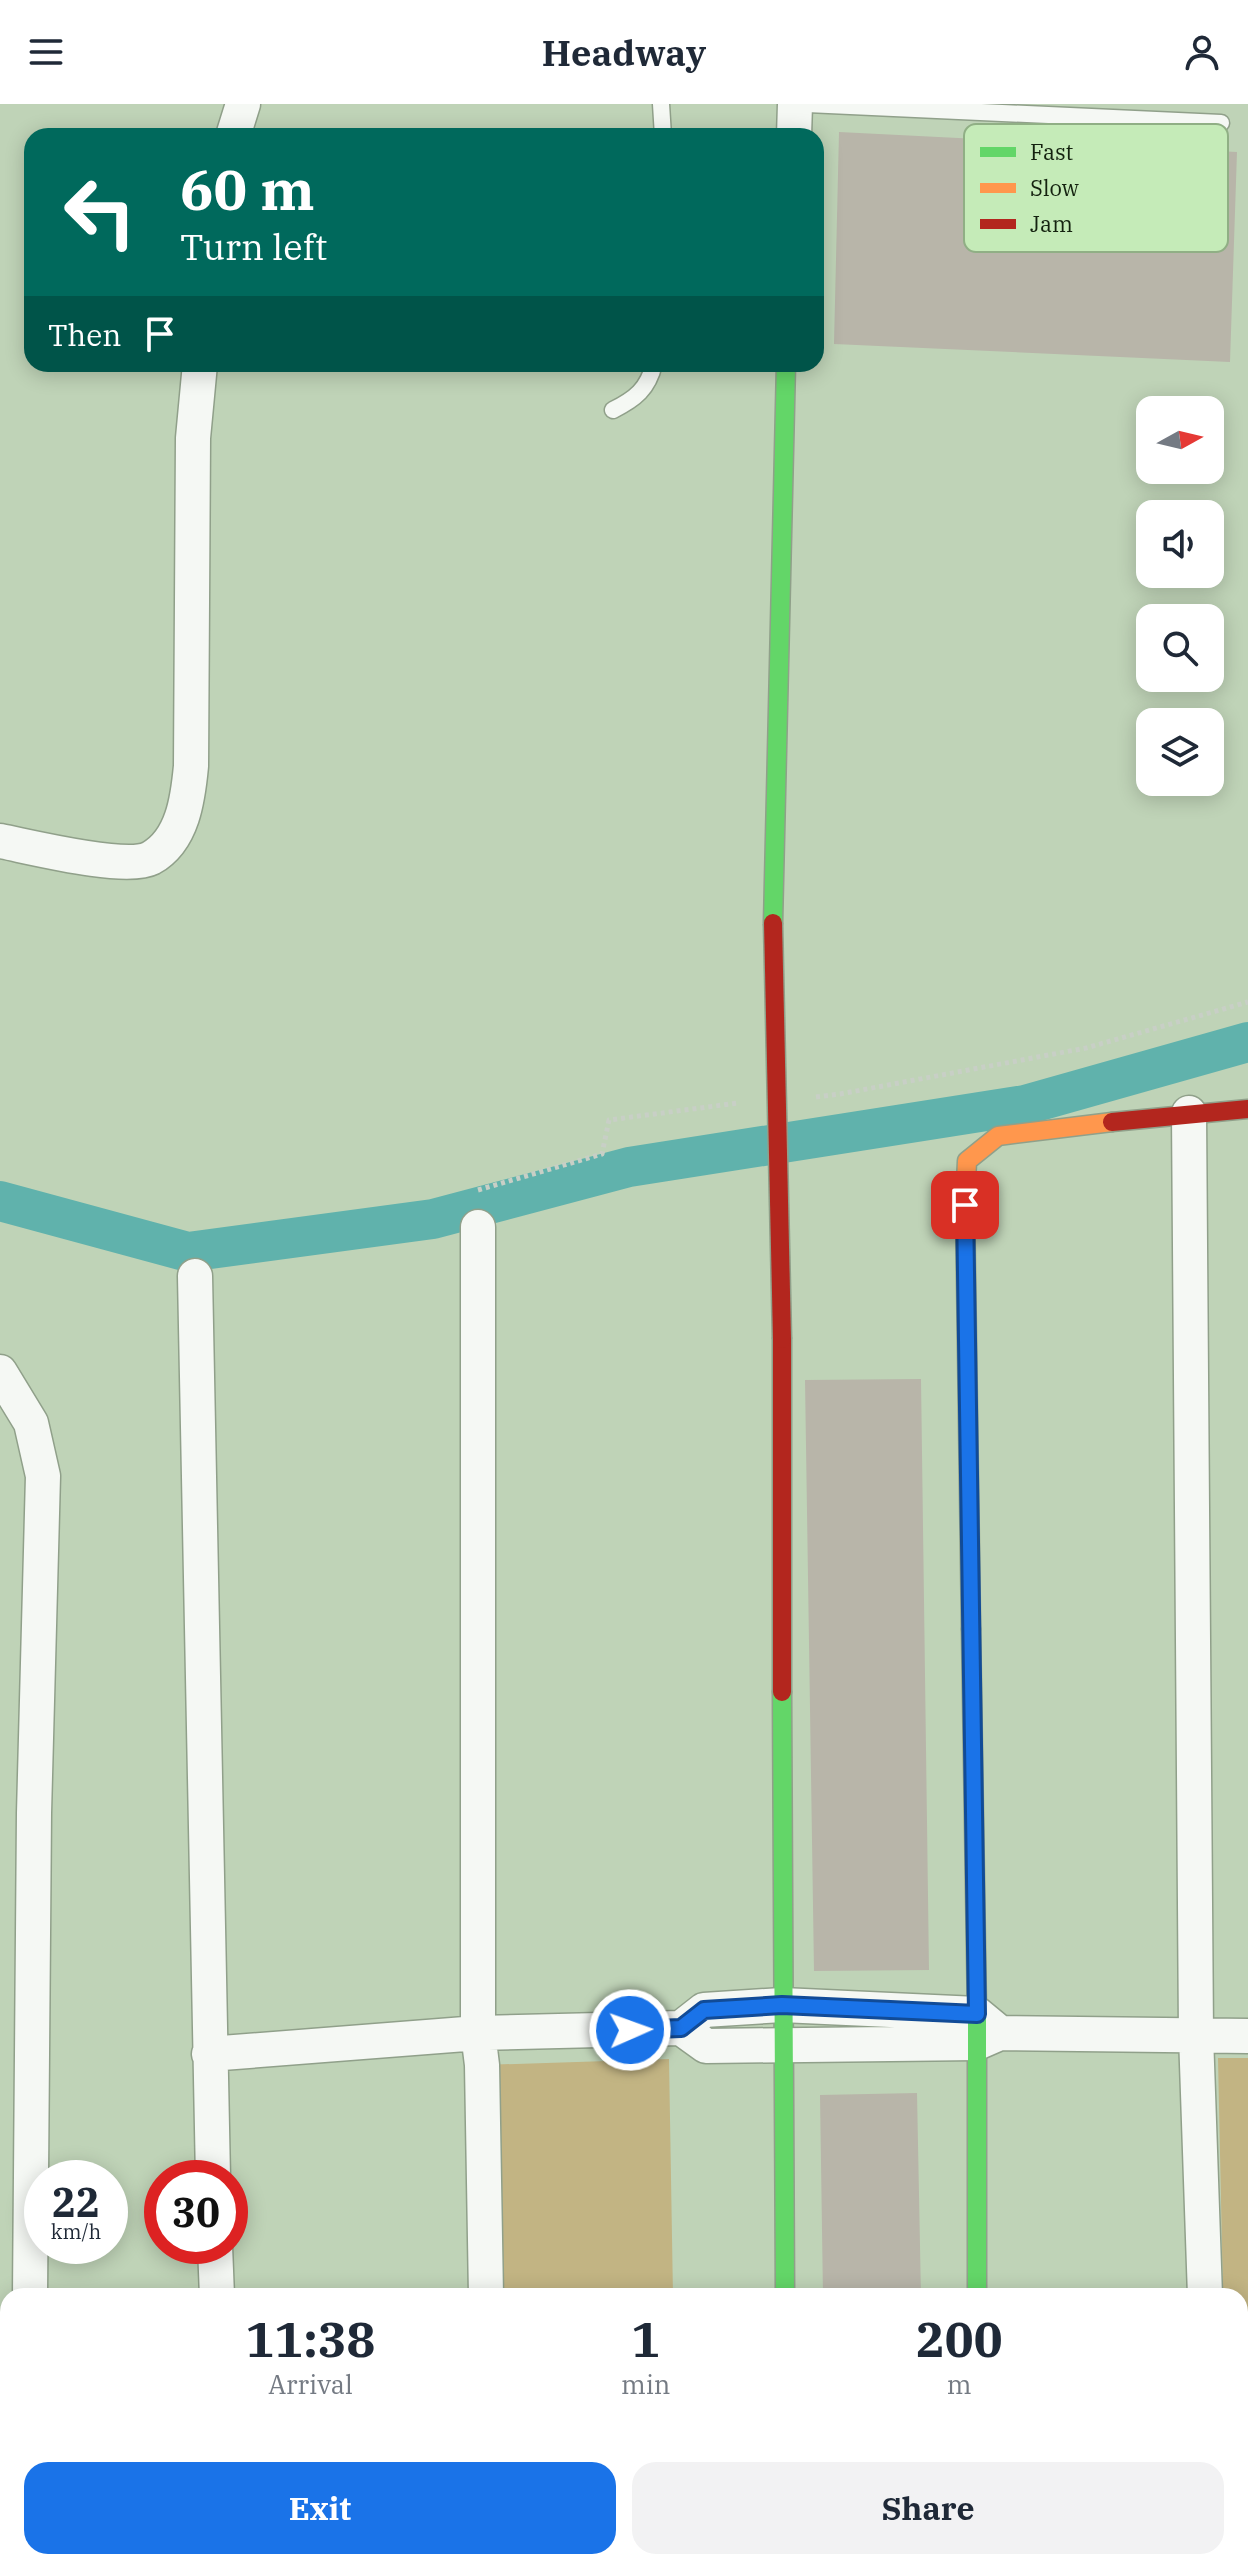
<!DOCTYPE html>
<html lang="en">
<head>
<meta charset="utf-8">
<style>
  :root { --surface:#fff; --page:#f2f2f3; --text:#1f2937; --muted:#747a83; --accent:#1a73e8 }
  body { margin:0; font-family:"IBM Plex Serif",serif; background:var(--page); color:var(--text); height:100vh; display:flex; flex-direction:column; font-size:30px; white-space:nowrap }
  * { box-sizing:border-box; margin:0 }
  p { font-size:26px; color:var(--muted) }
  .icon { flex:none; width:44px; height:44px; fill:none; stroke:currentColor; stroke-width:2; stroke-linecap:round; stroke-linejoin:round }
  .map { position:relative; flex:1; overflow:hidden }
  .panel { position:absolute; left:0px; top:2184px; width:1248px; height:282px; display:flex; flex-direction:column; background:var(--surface); border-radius:24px 24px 0 0; box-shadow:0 4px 20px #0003 }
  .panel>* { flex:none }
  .hud { position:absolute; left:24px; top:24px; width:800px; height:244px; border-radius:24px; box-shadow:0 4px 20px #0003; background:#00695c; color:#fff; overflow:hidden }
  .needle { width:52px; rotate:82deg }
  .fabs { position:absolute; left:1136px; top:292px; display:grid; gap:16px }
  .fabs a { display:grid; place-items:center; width:88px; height:88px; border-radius:16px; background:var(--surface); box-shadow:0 4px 20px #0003; font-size:40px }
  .speed { position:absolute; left:24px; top:2056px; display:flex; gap:16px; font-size:40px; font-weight:700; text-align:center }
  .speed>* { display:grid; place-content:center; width:104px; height:104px; border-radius:50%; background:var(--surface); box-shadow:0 4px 20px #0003; line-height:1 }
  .speed small { font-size:20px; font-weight:400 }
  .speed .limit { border:12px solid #d22; background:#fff; color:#111 }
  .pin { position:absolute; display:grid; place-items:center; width:68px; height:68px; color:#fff; margin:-34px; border-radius:16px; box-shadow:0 4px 12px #0006 }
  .me { position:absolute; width:88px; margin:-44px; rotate:88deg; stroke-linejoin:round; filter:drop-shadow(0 0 6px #0008) }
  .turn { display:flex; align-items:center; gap:28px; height:168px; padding:0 24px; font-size:36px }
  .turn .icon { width:104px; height:104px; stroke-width:2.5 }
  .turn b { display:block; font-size:56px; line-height:68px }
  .then { display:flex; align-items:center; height:76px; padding:0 24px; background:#0003; gap:16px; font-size:30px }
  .eta { display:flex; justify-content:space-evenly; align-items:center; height:136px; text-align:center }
  .eta b { font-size:48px; font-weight:800; line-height:56px }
  .action { display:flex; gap:16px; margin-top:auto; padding:16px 24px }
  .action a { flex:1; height:92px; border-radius:24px; background:var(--accent); color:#fff; font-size:32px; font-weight:800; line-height:92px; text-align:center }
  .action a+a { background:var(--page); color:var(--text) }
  header { display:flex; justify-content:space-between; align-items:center; height:104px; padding:0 24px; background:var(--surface); font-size:36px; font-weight:800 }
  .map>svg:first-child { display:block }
  .green { fill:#c2b483 }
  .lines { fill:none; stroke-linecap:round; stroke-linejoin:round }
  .canal { stroke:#60b2ac; stroke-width:40 }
  .building { fill:#b8b5a9 }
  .lane-casing { stroke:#90a08a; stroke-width:19 }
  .street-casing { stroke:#90a08a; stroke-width:37 }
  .fast-casing { stroke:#90a08a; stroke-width:21 }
  .slow-casing { stroke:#90a08a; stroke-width:21 }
  .jam-casing { stroke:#90a08a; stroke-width:21 }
  .path { stroke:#c8cfc6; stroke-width:5; stroke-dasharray:4 4; stroke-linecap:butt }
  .lane { stroke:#f5f8f4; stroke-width:16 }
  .street { stroke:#f5f8f4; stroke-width:34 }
  .fast { stroke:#63d668; stroke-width:18 }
  .slow { stroke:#ff974d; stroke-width:18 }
  .jam { stroke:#b3261e; stroke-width:18 }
  .jam-bridge-casing { stroke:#90a08a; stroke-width:21; stroke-linecap:butt }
  .jam-bridge { stroke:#b3261e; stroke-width:18 }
  .route-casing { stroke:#114b97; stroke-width:20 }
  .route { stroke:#1a73e8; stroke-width:14 }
  .key { fill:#c5ebb8; stroke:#90af85; stroke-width:2 }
  .key-label { font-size:22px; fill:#14220f }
</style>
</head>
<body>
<header><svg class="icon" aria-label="menu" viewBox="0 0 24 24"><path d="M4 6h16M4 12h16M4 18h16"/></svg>Headway<svg class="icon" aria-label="person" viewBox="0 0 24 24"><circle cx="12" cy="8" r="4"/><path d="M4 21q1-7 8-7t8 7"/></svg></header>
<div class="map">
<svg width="1248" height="2465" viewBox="0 0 1248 2465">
  <rect width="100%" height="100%" fill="#bfd3b7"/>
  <!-- green -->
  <path class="green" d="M1218 1954H1248V2465H1229L1228 2458H1240V2192H1223Z
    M669 1955 673 2192H486L482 1961Z"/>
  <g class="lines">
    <!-- canal -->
    <path class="canal" d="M0 1097 188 1148 433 1115 629 1063 1025 1001 1248 938"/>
  </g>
  <!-- building -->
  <path class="building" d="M839 28 1237 48 1230 258 834 240Z
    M921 1275 929 1866 814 1867 805 1276Z
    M917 1989 921 2192H823L820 1991Z
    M827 2458H925V2465H828Z"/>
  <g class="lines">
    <!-- lane casing -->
    <g class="lane-casing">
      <path id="lane" d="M661 0 663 32
        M807 0 1221 19
        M613 306C635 295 648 285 654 260"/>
    </g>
    <!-- street casing -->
    <g class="street-casing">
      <path id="street" d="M233 32 243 0
        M794 32 795 0
        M0 737C31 743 126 767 151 754 183 736 188 694 191 662L193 334 200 260
        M1189 1009 1196 1931 1205 2192
        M478 1123V1929L482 1961 486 2192
        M195 1172 213 2074
        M0 1268 31 1319 43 1372 34 1709 30 2192
        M1000 1929 1248 1932
        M209 1950 478 1929 681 1924 704 1906 782 1901 977 1910 1000 1929 977 1939 706 1942 681 1924
        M215 2142 217 2192
        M226 2458V2465
        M498 2458V2465
        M788 2458V2465
        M28 2465V2458
        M977 2465V2458
        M1212 2465 1214 2458"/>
    </g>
    <!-- fast casing -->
    <g class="fast-casing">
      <path id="fast" d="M773 819 786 260
        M971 1525 977 1910V2192
        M782 1588 785 2192"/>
    </g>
    <!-- slow casing -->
    <g class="slow-casing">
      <path id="slow" d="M971 1525 965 1101 967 1057 998 1032 1112 1018"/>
    </g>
    <!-- jam casing -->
    <g class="jam-casing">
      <path id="jam" d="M1112 1018 1248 1005
        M782 1235V1588"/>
    </g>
    <!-- path -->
    <path class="path" d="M816 993 840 990 1086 944 1248 898
      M478 1086 602 1050 609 1016 738 999"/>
    <!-- lane -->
    <use href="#lane" class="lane"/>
    <!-- street -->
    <use href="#street" class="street"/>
    <!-- fast -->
    <use href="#fast" class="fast"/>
    <!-- slow -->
    <use href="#slow" class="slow"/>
    <!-- jam -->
    <use href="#jam" class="jam"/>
    <!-- jam-bridge casing -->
    <g class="jam-bridge-casing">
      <path id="jam-bridge" d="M773 819 782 1235"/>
    </g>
    <!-- jam-bridge -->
    <use href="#jam-bridge" class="jam-bridge"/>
  </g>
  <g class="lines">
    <!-- route casing -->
    <g class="route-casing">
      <path id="route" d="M630 1926 681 1924 704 1906 782 1901 977 1910 965 1101"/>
    </g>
    <!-- route -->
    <use href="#route" class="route"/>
  </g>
  <!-- legend -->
  <rect x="964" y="20" width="264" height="128" rx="12" class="key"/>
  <rect x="980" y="43" width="36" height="10" fill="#63d668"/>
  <rect x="980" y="79" width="36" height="10" fill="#ff974d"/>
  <rect x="980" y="115" width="36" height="10" fill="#b3261e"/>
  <g class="key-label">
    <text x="1030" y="56">Fast</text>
    <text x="1030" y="92">Slow</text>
    <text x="1030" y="128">Jam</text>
  </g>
</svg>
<div class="fabs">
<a><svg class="needle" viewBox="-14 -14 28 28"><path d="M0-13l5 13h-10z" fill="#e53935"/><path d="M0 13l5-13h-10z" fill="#747a83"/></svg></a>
<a><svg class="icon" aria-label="sound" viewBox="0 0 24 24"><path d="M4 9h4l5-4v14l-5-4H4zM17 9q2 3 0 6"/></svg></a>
<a><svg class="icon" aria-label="search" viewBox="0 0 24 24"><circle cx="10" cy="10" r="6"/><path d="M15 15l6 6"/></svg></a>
<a><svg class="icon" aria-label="layers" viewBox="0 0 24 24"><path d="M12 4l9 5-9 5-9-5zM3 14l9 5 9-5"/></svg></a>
</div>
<div class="speed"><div>22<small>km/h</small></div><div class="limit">30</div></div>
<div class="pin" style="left:965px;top:1101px;background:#d93025"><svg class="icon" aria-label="arrive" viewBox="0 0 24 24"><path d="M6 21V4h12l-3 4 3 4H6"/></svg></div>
<svg class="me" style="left:630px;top:1926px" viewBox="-20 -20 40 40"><circle r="17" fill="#1a73e8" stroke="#fff" stroke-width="3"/><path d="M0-11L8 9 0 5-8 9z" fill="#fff"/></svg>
<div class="hud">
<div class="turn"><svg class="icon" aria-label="left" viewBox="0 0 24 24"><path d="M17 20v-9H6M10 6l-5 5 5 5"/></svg><div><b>60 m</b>Turn left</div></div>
<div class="then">Then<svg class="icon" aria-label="arrive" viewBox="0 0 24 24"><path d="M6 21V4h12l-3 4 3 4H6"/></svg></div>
</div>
<section class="panel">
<div class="eta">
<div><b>11:38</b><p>Arrival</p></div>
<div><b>1</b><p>min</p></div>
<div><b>200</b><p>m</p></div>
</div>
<div class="action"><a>Exit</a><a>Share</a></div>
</section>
</div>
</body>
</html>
